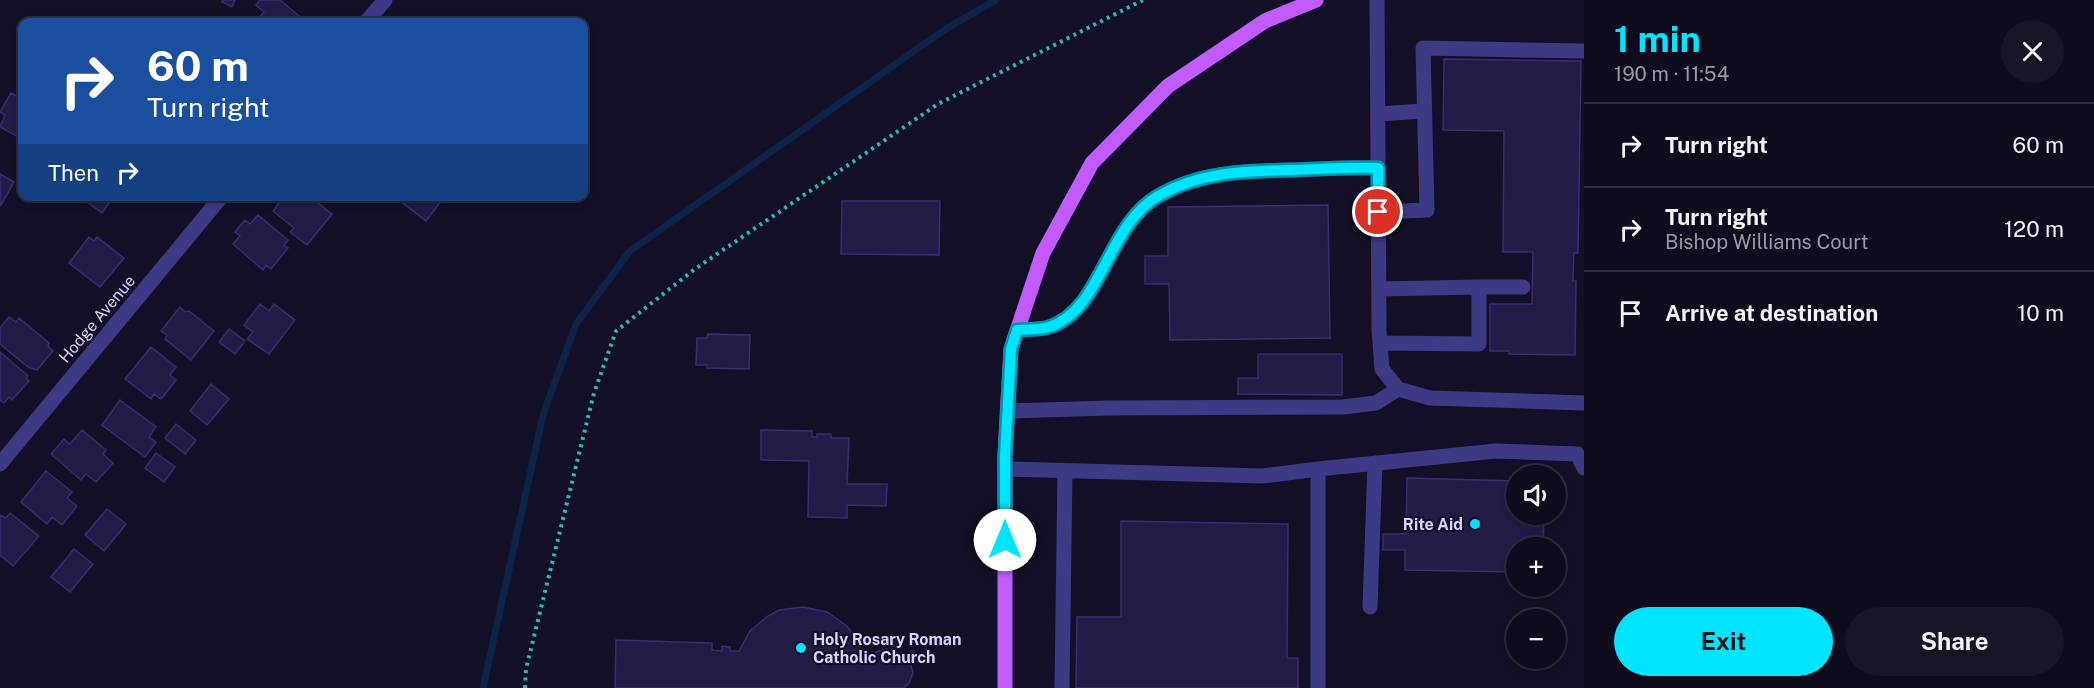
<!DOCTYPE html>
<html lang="en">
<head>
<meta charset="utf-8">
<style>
  :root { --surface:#0e0b1c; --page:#171425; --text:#f1f3f6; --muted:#9b9ba3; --line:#2e2b3b; --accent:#00e5ff }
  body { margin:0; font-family:"Public Sans",sans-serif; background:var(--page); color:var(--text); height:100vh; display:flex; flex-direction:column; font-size:22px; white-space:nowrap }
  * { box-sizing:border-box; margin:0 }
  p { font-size:20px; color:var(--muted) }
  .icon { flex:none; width:33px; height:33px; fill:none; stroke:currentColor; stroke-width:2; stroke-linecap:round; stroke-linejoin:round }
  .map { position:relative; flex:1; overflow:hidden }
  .panel { display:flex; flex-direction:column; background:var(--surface); width:510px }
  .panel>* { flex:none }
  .banner { position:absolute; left:18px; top:18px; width:570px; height:183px; border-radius:12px; box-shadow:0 3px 9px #0003,0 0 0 2px var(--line); background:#1a4fa0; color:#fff; overflow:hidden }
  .controls { position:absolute; left:1506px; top:465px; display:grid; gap:12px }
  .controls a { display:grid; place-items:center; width:60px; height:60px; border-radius:50%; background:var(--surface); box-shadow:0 3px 9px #0003,0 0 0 2px var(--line); font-size:30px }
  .pin { position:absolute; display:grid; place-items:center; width:51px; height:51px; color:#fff; margin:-26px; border:3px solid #fff; border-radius:50%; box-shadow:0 2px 6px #0007 }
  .me { position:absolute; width:66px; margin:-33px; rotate:0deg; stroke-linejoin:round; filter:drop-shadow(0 0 4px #0008) }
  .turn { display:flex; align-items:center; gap:21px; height:126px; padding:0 30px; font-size:27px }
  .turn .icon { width:78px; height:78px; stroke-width:2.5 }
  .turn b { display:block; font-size:42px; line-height:51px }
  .then { display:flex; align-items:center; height:57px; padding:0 30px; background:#0003; gap:12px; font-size:22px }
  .round { display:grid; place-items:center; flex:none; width:63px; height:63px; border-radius:32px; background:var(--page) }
  .summary { display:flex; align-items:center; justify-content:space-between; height:102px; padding:0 30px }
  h1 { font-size:36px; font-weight:700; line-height:45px; color:var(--accent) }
  .cta { display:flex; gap:12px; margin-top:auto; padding:12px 30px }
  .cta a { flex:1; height:69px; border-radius:36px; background:var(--accent); color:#111; font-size:24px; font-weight:700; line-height:69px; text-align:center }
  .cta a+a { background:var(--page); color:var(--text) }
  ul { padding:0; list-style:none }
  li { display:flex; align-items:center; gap:18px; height:84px; padding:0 30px; border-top:2px solid var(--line) }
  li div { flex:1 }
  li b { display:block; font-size:22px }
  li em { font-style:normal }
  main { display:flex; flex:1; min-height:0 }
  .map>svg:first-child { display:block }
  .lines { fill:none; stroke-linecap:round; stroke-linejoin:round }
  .stream { stroke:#0c2248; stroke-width:7 }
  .building { fill:#241b47; stroke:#3b2d73; stroke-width:1.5 }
  .path { stroke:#2fb8b0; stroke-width:4; stroke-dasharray:3 4.5; stroke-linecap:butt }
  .minor { stroke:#3d3a85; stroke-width:15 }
  .major { stroke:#c25bff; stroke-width:15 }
  .route-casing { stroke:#0095a6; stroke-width:15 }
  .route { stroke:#00e5ff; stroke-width:10 }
  .poi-dot { fill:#00e5ff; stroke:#130f26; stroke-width:2 }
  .labels { text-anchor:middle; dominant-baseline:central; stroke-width:4.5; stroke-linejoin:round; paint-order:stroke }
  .street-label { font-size:16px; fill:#d9d4ff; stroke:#130f26 }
  .poi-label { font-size:16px; font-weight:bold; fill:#d9d4ff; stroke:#130f26; text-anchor:end }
</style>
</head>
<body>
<main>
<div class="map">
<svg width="1584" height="688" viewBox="0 0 1584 688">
  <rect width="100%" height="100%" fill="#130f26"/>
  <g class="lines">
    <!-- stream -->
    <path class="stream" d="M483 688 543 415 576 324 630 251 944 30 996 0"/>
  </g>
  <!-- building -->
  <path class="building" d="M223 0H235L232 7 222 2Z
    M260 0H280L306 22H255L264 12 256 5Z
    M1444 59 1581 61 1578 253H1574L1573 281H1576L1575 355 1509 354V351H1490V304H1532L1533 252H1503L1504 131 1443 130Z
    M11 93 22 99V139L0 127 5 115 0 112Z
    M0 174 14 182 1 205H0Z
    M79 196H114L102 213Z
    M284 196H309L332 214 307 245 290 232 294 228 273 211Z
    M403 196H445L426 221 400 201Z
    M842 201H940L939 255 841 254Z
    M1328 205 1330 338 1170 340 1169 284H1145V256H1168V207Z
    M258 215 288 240 284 245 288 248 271 269 266 265 263 270 233 244 240 236 235 232 245 220 250 224Z
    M89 237 94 241 97 237 124 258 100 287 69 263Z
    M260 304 269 311 274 304 295 320 269 354 247 339 253 332 244 325Z
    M180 307 185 312 189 311 214 331 191 360 165 339 167 335 161 331Z
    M9 317 16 322 19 318 49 343 48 346 53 351 37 370 28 367 0 344V328Z
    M229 329 245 341 235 354 219 342Z
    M708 334 750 335 749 369 707 368V365H696L697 338H707Z
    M151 347 176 367 170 375 176 380 161 399 154 394 151 399 125 379Z
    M0 352 28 376 26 378 29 381 12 400 9 397 4 403 0 400Z
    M1258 354H1342V395L1238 394V378H1258Z
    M211 384 229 399 207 425 190 411Z
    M120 400 156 427 149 437 156 442 145 457 102 425Z
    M176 424 196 440 185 454 165 438Z
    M82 430 106 450 103 454 113 463 96 482 86 474 81 480 51 454 64 439 70 444Z
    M761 430 812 431V437H817V434H831V438H849L847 484H887L886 506 847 505V518L808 517 809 461 761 460Z
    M156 453 175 467 164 482 145 468Z
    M46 471 72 492 67 498 77 506 62 525 52 517 47 524 21 502Z
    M1407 478 1516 481V514H1544L1543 548H1516V572L1405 570V550H1383V534H1406Z
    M107 509 126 524 104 551 85 535Z
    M10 513 39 536 13 566 0 555V515L6 518Z
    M1121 521 1288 524 1287 658H1298V688H1076L1077 617H1121Z
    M74 549 93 564 70 592 51 577Z
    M803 607 827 612 847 626 861 645 865 655 887 649 888 654 902 655 910 662 913 673 909 683 904 688H615L616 640 712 643V650L722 651V646L730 647V651H739L750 631 768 616 779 610Z"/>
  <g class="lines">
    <!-- path -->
    <path class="path" d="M525 688 526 669 594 393 616 331 695 269 938 104 1143 0"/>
    <!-- minor -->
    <path class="minor" d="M1377 0 1379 330 1382 369 1398 389 1430 398 1584 403
      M366 22 385 0
      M1378 114 1424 111
      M1378 212 1427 210 1423 48 1584 51
      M1479 287H1523
      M1379 289 1479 287V344L1380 343
      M1017 330C1027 329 1040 330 1049 327 1103 310 1107 225 1158 196 1201 171 1247 171 1295 170 1323 169 1350 167 1378 168
      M1007 411 1109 408 1343 407 1376 403 1398 389
      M0 464 222 196
      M1005 469 1263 476 1318 469V688
      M1318 469 1496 451 1577 454 1584 468
      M1370 607 1375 463
      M1062 688 1065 471"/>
    <!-- major -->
    <path class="major" d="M1005 688V455L1011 349 1043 253 1092 163 1168 86 1265 21 1316 0"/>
  </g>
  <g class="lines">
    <!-- route casing -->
    <g class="route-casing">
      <path id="route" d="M1005 540V456L1011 349 1017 330C1027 329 1040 330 1049 327 1102 310 1107 225 1158 196 1199 172 1244 171 1291 170 1320 169 1349 167 1378 168V212"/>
    </g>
    <!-- route -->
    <use href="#route" class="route"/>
  </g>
  <!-- markers -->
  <g class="poi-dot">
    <circle cx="1475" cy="524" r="6"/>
    <circle cx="801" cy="648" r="6"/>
  </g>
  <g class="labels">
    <!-- street labels -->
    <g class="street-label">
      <text transform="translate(97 319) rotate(-50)">Hodge Avenue</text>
    </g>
    <!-- poi labels -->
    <g class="poi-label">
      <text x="1463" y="524">Rite Aid</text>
      <text x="813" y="639" text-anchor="start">Holy Rosary Roman<tspan x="813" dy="18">Catholic Church</tspan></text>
    </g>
  </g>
</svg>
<div class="controls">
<a><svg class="icon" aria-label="sound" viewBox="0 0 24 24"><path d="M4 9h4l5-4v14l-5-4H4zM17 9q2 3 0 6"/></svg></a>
<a>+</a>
<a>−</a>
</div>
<div class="pin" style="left:1378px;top:212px;background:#d93025"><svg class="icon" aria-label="arrive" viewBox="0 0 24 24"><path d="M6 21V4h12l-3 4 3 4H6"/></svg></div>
<svg class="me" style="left:1005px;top:540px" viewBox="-20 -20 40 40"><circle r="19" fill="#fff"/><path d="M0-13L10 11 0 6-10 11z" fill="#00e5ff"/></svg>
<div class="banner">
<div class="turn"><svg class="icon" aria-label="right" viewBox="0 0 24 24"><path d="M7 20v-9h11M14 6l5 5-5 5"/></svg><div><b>60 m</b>Turn right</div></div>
<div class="then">Then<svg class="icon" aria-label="right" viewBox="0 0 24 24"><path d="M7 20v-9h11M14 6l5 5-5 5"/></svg></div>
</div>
</div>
<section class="panel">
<div class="summary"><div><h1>1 min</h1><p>190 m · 11:54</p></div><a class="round"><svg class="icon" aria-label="close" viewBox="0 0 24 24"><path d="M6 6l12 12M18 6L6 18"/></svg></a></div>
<ul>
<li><svg class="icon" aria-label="right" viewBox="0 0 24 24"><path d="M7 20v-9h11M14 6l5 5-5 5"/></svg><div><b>Turn right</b></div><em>60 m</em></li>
<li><svg class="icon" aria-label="right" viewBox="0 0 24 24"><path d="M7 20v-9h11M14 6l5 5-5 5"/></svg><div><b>Turn right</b><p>Bishop Williams Court</p></div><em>120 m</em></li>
<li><svg class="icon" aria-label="arrive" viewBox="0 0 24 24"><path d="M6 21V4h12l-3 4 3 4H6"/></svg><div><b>Arrive at destination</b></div><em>10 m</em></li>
</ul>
<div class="cta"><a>Exit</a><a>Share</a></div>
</section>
</main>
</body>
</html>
